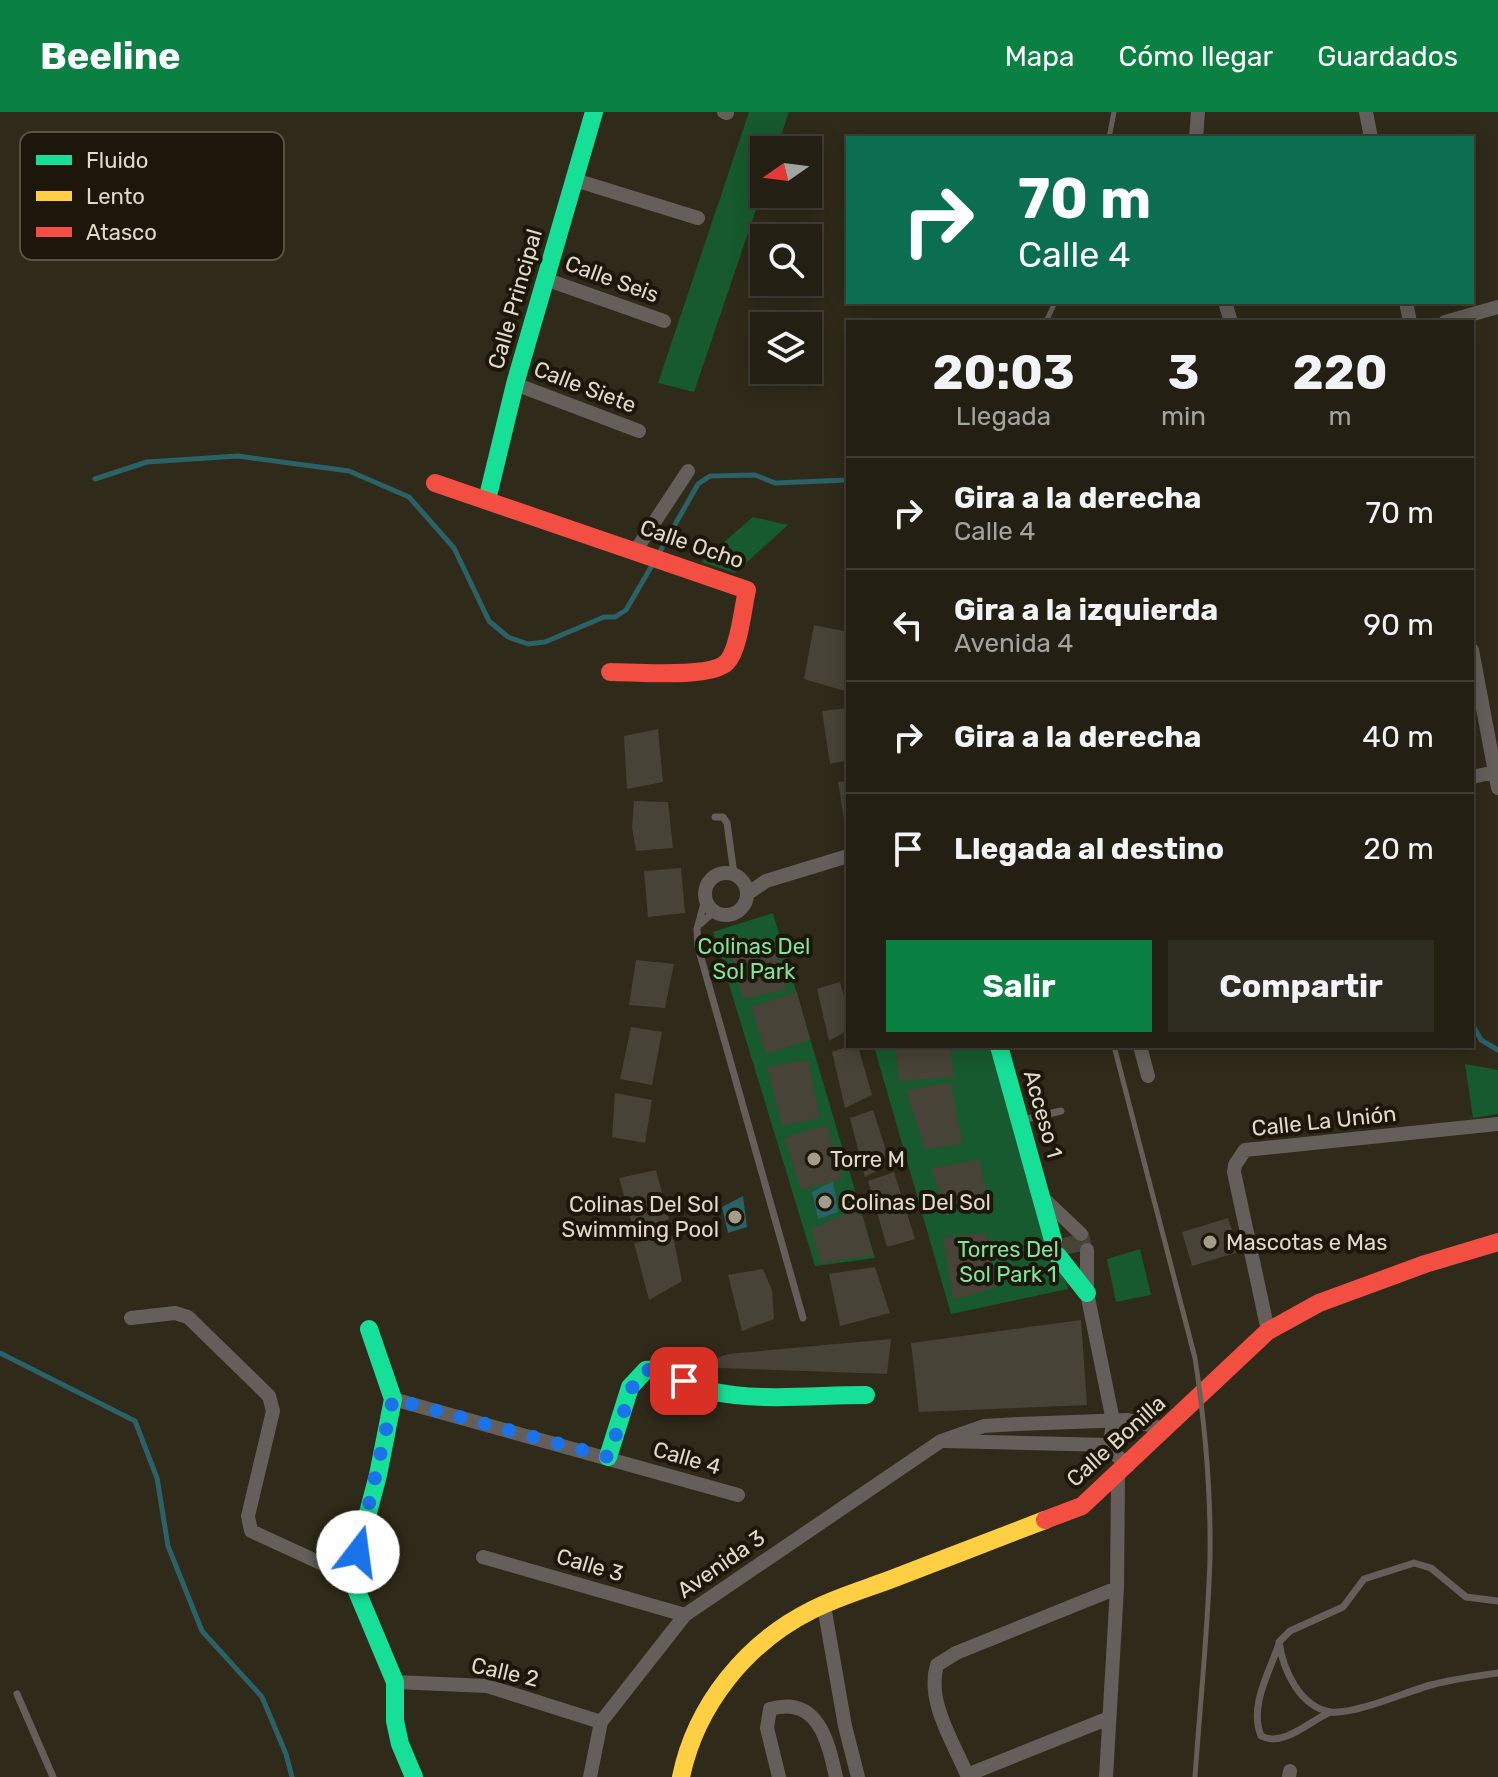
<!DOCTYPE html>
<html lang="es">
<head>
<meta charset="utf-8">
<style>
  :root { --surface:#232013; --page:#2f2d21; --text:#f1f3f6; --muted:#a3a3a0; --line:#403e33; --accent:#0b8043 }
  body { margin:0; font-family:Rubik,sans-serif; background:var(--page); color:var(--text); height:100vh; display:flex; flex-direction:column; font-size:30px; white-space:nowrap }
  * { box-sizing:border-box; margin:0 }
  p { font-size:26px; color:var(--muted) }
  .icon { flex:none; width:44px; height:44px; fill:none; stroke:currentColor; stroke-width:2; stroke-linecap:round; stroke-linejoin:round }
  .map { position:relative; flex:1; overflow:hidden }
  .details { position:absolute; left:846px; top:208px; width:628px; height:728px; display:flex; flex-direction:column; background:var(--surface); border-radius:0px; box-shadow:0 4px 20px #0003,0 0 0 2px var(--line) }
  .details>* { flex:none }
  .banner { position:absolute; left:846px; top:24px; width:628px; height:168px; border-radius:0px; box-shadow:0 4px 20px #0003,0 0 0 2px var(--line); background:#0b6e4f; color:#fff; overflow:hidden }
  .needle { width:52px; rotate:256deg }
  .controls { position:absolute; left:750px; top:24px; display:grid; gap:16px }
  .controls a { display:grid; place-items:center; width:72px; height:72px; border-radius:0px; background:var(--surface); box-shadow:0 4px 20px #0003,0 0 0 2px var(--line); font-size:40px }
  .pin { position:absolute; display:grid; place-items:center; width:68px; height:68px; color:#fff; margin:-34px; border-radius:16px; box-shadow:0 4px 12px #0006 }
  .me { position:absolute; width:88px; margin:-44px; rotate:15deg; stroke-linejoin:round; filter:drop-shadow(0 0 6px #0008) }
  .turn { display:flex; align-items:center; gap:28px; height:168px; padding:0 40px; font-size:36px }
  .turn .icon { width:104px; height:104px; stroke-width:2.5 }
  .turn b { display:block; font-size:56px; line-height:68px }
  .eta { display:flex; justify-content:space-evenly; align-items:center; height:136px; text-align:center }
  .eta b { font-size:48px; font-weight:700; line-height:56px }
  .cta { display:flex; gap:16px; margin-top:auto; padding:16px 40px }
  .cta a { flex:1; height:92px; border-radius:0px; background:var(--accent); color:#fff; font-size:32px; font-weight:700; line-height:92px; text-align:center }
  .cta a+a { background:var(--page); color:var(--text) }
  ul { padding:0; list-style:none }
  li { display:flex; align-items:center; gap:24px; height:112px; padding:0 40px; border-top:2px solid var(--line) }
  li div { flex:1 }
  li b { display:block; font-size:30px }
  li em { font-style:normal }
  header { display:flex; align-items:center; gap:48px; box-sizing:border-box; height:112px; padding:0 40px; background:var(--accent); color:#fff }
  header strong { font-size:38px }
  nav { display:flex; gap:44px; margin-inline-start:auto; font-size:28px }
  .map>svg:first-child { display:block }
  .green { fill:#175a2f }
  .water { fill:#2a6267 }
  .lines { fill:none; stroke-linecap:round; stroke-linejoin:round }
  .stream { stroke:#2a6267; stroke-width:5 }
  .building { fill:#474336 }
  .lane { stroke:#645f5a; stroke-width:7 }
  .street { stroke:#645f5a; stroke-width:14 }
  .fast { stroke:#16e098; stroke-width:18 }
  .slow { stroke:#ffcf43; stroke-width:18 }
  .jam { stroke:#f24e42; stroke-width:18 }
  .rail { stroke:#656058; stroke-width:5 }
  .route { stroke:#1a73e8; stroke-width:14; stroke-dasharray:0 25.2 }
  .poi-dot { fill:#a39c8b; stroke:#1c170a; stroke-width:3 }
  .labels { text-anchor:middle; dominant-baseline:central; stroke-width:8; stroke-linejoin:round; paint-order:stroke }
  .street-label { font-size:22px; fill:#e1dac9; stroke:#1c170a }
  .park-label { font-size:22px; fill:#80e49e; stroke:#1c170a }
  .poi-label { font-size:22px; fill:#e1dac9; stroke:#1c170a; text-anchor:start }
  .key { fill:#1c170a; stroke:#575243; stroke-width:2 }
  .key-label { font-size:22px; fill:#e1dac9 }
</style>
</head>
<body>
<header>
<strong>Beeline</strong>
<nav><a>Mapa</a><a>Cómo llegar</a><a>Guardados</a></nav>
</header>
<div class="map">
<svg width="1498" height="1665" viewBox="0 0 1498 1665">
  <rect width="100%" height="100%" fill="#2f2a19"/>
  <!-- green -->
  <path class="green" d="M749 0H789L776 38H764V74L694 280 658 271Z
    M753 405 788 413 735 461 701 450Z
    M773 801 875 1146 815 1154 713 820Z
    M874 934H992L1068 1177 951 1202Z
    M1465 952 1498 958V1002L1473 1006Z
    M1140 1137 1151 1183 1116 1190 1107 1147Z"/>
  <!-- water -->
  <path class="water" d="M833 1069 838 1100 818 1107 812 1080Z
    M743 1084 747 1115 728 1121 722 1095Z"/>
  <g class="lines">
    <!-- stream -->
    <path class="stream" d="M95 367 147 350 238 344 349 359 409 385 454 436 489 509 508 525 528 532 545 530 604 505H615L626 498 654 450
      M659 441 698 372 710 364 755 363 775 371 848 368
      M1472 912 1481 928 1498 938
      M0 1241 135 1309 157 1366 168 1434 202 1519 262 1585 286 1642 292 1665"/>
  </g>
  <!-- building -->
  <path class="building" d="M814 513 848 520 845 579 804 567Z
    M848 596V648L830 652 822 599Z
    M658 617 663 670 627 677 624 624Z
    M848 669V720H846L838 670Z
    M634 689 668 690 673 736 636 739 632 715Z
    M681 756 685 801 648 805 644 759Z
    M773 830 787 877 743 887 730 840Z
    M636 848 674 852 665 896 629 893Z
    M840 870 848 897V918L829 929 817 877Z
    M797 880 810 928 766 942 751 895Z
    M631 915 662 920 652 973 620 967Z
    M849 934H858L872 983 845 996 832 940Z
    M895 934H950L954 965 899 969Z
    M808 948 820 1006 782 1014 767 955Z
    M951 970 962 1032 925 1037 906 979Z
    M615 981 652 988 645 1031 612 1025Z
    M873 998 890 1051 865 1065 850 1006Z
    M827 1013 843 1067 801 1078 784 1026Z
    M979 1047 988 1088 946 1098 931 1057Z
    M656 1058 669 1107 635 1122 619 1066Z
    M894 1060 915 1127 887 1135 868 1069Z
    M860 1096 873 1143 821 1151 811 1117Z
    M1228 1106 1239 1140 1192 1154 1182 1120Z
    M1089 1120 1092 1137 1049 1146 1045 1130Z
    M986 1121 997 1175 953 1188 943 1125Z
    M673 1123 682 1169 649 1188 634 1131Z
    M875 1155 890 1201 840 1214 829 1162Z
    M763 1157 772 1178 774 1207 742 1219 728 1163Z
    M1081 1208 1087 1293 919 1300 911 1231Z
    M891 1227 887 1262 692 1255 728 1242Z"/>
  <g class="lines">
    <!-- lane -->
    <path class="lane" d="M715 705H723L727 711 734 762
      M706 784 697 817 698 835 803 1206
      M700 812 715 799
      M1022 1008 1061 999
      M1498 1489 1466 1485 1431 1456 1414 1451 1364 1467 1343 1495 1290 1519 1279 1530C1283 1557 1299 1595 1331 1600 1354 1603 1408 1579 1431 1573 1453 1567 1476 1564 1498 1561
      M1279 1532C1269 1561 1249 1594 1261 1624 1284 1636 1310 1608 1331 1600
      M17 1582 53 1665"/>
    <!-- street -->
    <path class="street" d="M724 0 727 1
      M1366 0 1371 26
      M1196 26 1198 0
      M575 68 698 106
      M545 167 664 209
      M1225 190 1231 210
      M1406 190 1410 210
      M1445 210 1498 195
      M515 272 639 319
      M636 438 688 359
      M1472 538 1498 676
      M1472 665 1495 660
      M705 782a21 21 0 1 1 42 0a21 21 0 1 1-42 0Z
      M747 782 766 769 848 744
      M1140 934 1148 964
      M1044 1087 1081 1122
      M1087 1138V1181L1113 1309 1110 1333 1114 1341 1128 1354
      M131 1206 175 1201 188 1205 269 1284 273 1299 248 1404 251 1419 351 1465
      M1268 1219 1234 1060 1235 1053 1245 1038 1498 1012
      M393 1287 738 1383
      M945 1329 1110 1333
      M483 1445 685 1503
      M824 1494 845 1614 858 1665
      M395 1570 487 1574 601 1610
      M967 1663 1109 1606
      M590 1665 601 1610 685 1503 941 1329 984 1314 1018 1312 1128 1308 1166 1317
      M779 1665 767 1616 770 1597C818 1583 828 1629 836 1665
      M968 1665C954 1631 926 1590 937 1553L956 1541 1117 1476
      M1106 1665 1117 1476 1118 1363
      M1289 1665 1290 1659"/>
    <!-- fast -->
    <path class="fast" d="M487 388 515 272 594 0
      M999 934 1053 1128
      M1058 1144 1087 1181
      M369 1217 393 1287 378 1363 351 1465 395 1570V1609L400 1632 414 1665
      M608 1345 630 1275 646 1258C670 1254 687 1274 710 1279 759 1290 815 1283 866 1283"/>
    <!-- slow -->
    <path class="slow" d="M681 1665C696 1593 746 1531 812 1498 839 1484 869 1476 897 1465 946 1446 996 1427 1045 1408"/>
    <!-- jam -->
    <path class="jam" d="M435 371 747 478C743 495 739 538 727 550 712 567 634 560 610 560
      M1045 1408 1082 1394 1268 1219 1319 1191 1425 1152 1498 1130"/>
    <!-- rail -->
    <path class="rail" d="M1109 26 1114 0
      M1046 210 1055 190
      M1114 934 1195 1246C1205 1312 1211 1379 1210 1446 1208 1519 1200 1592 1195 1665"/>
  </g>
  <g class="lines">
    <!-- route -->
    <path class="route" d="M358 1440 393 1287 608 1345 636 1265C653 1250 667 1260 684 1269"/>
  </g>
  <!-- markers -->
  <g class="poi-dot">
    <circle cx="814" cy="1047" r="8"/>
    <circle cx="825" cy="1090" r="8"/>
    <circle cx="735" cy="1105" r="8"/>
    <circle cx="1210" cy="1130" r="8"/>
  </g>
  <g class="labels">
    <!-- street labels -->
    <g class="street-label">
      <text transform="translate(612 167) rotate(20)">Calle Seis</text>
      <text transform="translate(515 187) rotate(-74)">Calle Principal</text>
      <text transform="translate(585 275) rotate(21)">Calle Siete</text>
      <text transform="translate(692 432) rotate(19)">Calle Ocho</text>
      <text transform="translate(1043 1002) rotate(74)">Acceso 1</text>
      <text transform="translate(1324 1009) rotate(-6)">Calle La Unión</text>
      <text transform="translate(1116 1329) rotate(-42)">Calle Bonilla</text>
      <text transform="translate(687 1346) rotate(16)">Calle 4</text>
      <text transform="translate(721 1452) rotate(-35)">Avenida 3</text>
      <text transform="translate(590 1453) rotate(16)">Calle 3</text>
      <text transform="translate(505 1560) rotate(13)">Calle 2</text>
    </g>
    <!-- park labels -->
    <g class="park-label">
      <text x="754" y="834">Colinas Del<tspan x="754" dy="25">Sol Park</tspan></text>
      <text x="1008" y="1137">Torres Del<tspan x="1008" dy="25">Sol Park 1</tspan></text>
    </g>
    <!-- poi labels -->
    <g class="poi-label">
      <text x="830" y="1047">Torre M</text>
      <text x="841" y="1090">Colinas Del Sol</text>
      <text x="719" y="1092" text-anchor="end">Colinas Del Sol<tspan x="719" dy="25">Swimming Pool</tspan></text>
      <text x="1226" y="1130">Mascotas e Mas</text>
    </g>
  </g>
  <!-- legend -->
  <rect x="20" y="20" width="264" height="128" rx="12" class="key"/>
  <rect x="36" y="43" width="36" height="10" fill="#16e098"/>
  <rect x="36" y="79" width="36" height="10" fill="#ffcf43"/>
  <rect x="36" y="115" width="36" height="10" fill="#f24e42"/>
  <g class="key-label">
    <text x="86" y="56">Fluido</text>
    <text x="86" y="92">Lento</text>
    <text x="86" y="128">Atasco</text>
  </g>
</svg>
<div class="controls">
<a><svg class="needle" viewBox="-14 -14 28 28"><path d="M0-13l5 13h-10z" fill="#e53935"/><path d="M0 13l5-13h-10z" fill="#a3a3a0"/></svg></a>
<a><svg class="icon" aria-label="search" viewBox="0 0 24 24"><circle cx="10" cy="10" r="6"/><path d="M15 15l6 6"/></svg></a>
<a><svg class="icon" aria-label="layers" viewBox="0 0 24 24"><path d="M12 4l9 5-9 5-9-5zM3 14l9 5 9-5"/></svg></a>
</div>
<div class="pin" style="left:684px;top:1269px;background:#d93025"><svg class="icon" aria-label="arrive" viewBox="0 0 24 24"><path d="M6 21V4h12l-3 4 3 4H6"/></svg></div>
<svg class="me" style="left:358px;top:1440px" viewBox="-20 -20 40 40"><circle r="19" fill="#fff"/><path d="M0-13L10 11 0 6-10 11z" fill="#1a73e8"/></svg>
<div class="banner">
<div class="turn"><svg class="icon" aria-label="right" viewBox="0 0 24 24"><path d="M7 20v-9h11M14 6l5 5-5 5"/></svg><div><b>70 m</b>Calle 4</div></div>
</div>
<section class="details">
<div class="eta">
<div><b>20:03</b><p>Llegada</p></div>
<div><b>3</b><p>min</p></div>
<div><b>220</b><p>m</p></div>
</div>
<ul>
<li><svg class="icon" aria-label="right" viewBox="0 0 24 24"><path d="M7 20v-9h11M14 6l5 5-5 5"/></svg><div><b>Gira a la derecha</b><p>Calle 4</p></div><em>70 m</em></li>
<li><svg class="icon" aria-label="left" viewBox="0 0 24 24"><path d="M17 20v-9H6M10 6l-5 5 5 5"/></svg><div><b>Gira a la izquierda</b><p>Avenida 4</p></div><em>90 m</em></li>
<li><svg class="icon" aria-label="right" viewBox="0 0 24 24"><path d="M7 20v-9h11M14 6l5 5-5 5"/></svg><div><b>Gira a la derecha</b></div><em>40 m</em></li>
<li><svg class="icon" aria-label="arrive" viewBox="0 0 24 24"><path d="M6 21V4h12l-3 4 3 4H6"/></svg><div><b>Llegada al destino</b></div><em>20 m</em></li>
</ul>
<div class="cta"><a>Salir</a><a>Compartir</a></div>
</section>
</div>
</body>
</html>
